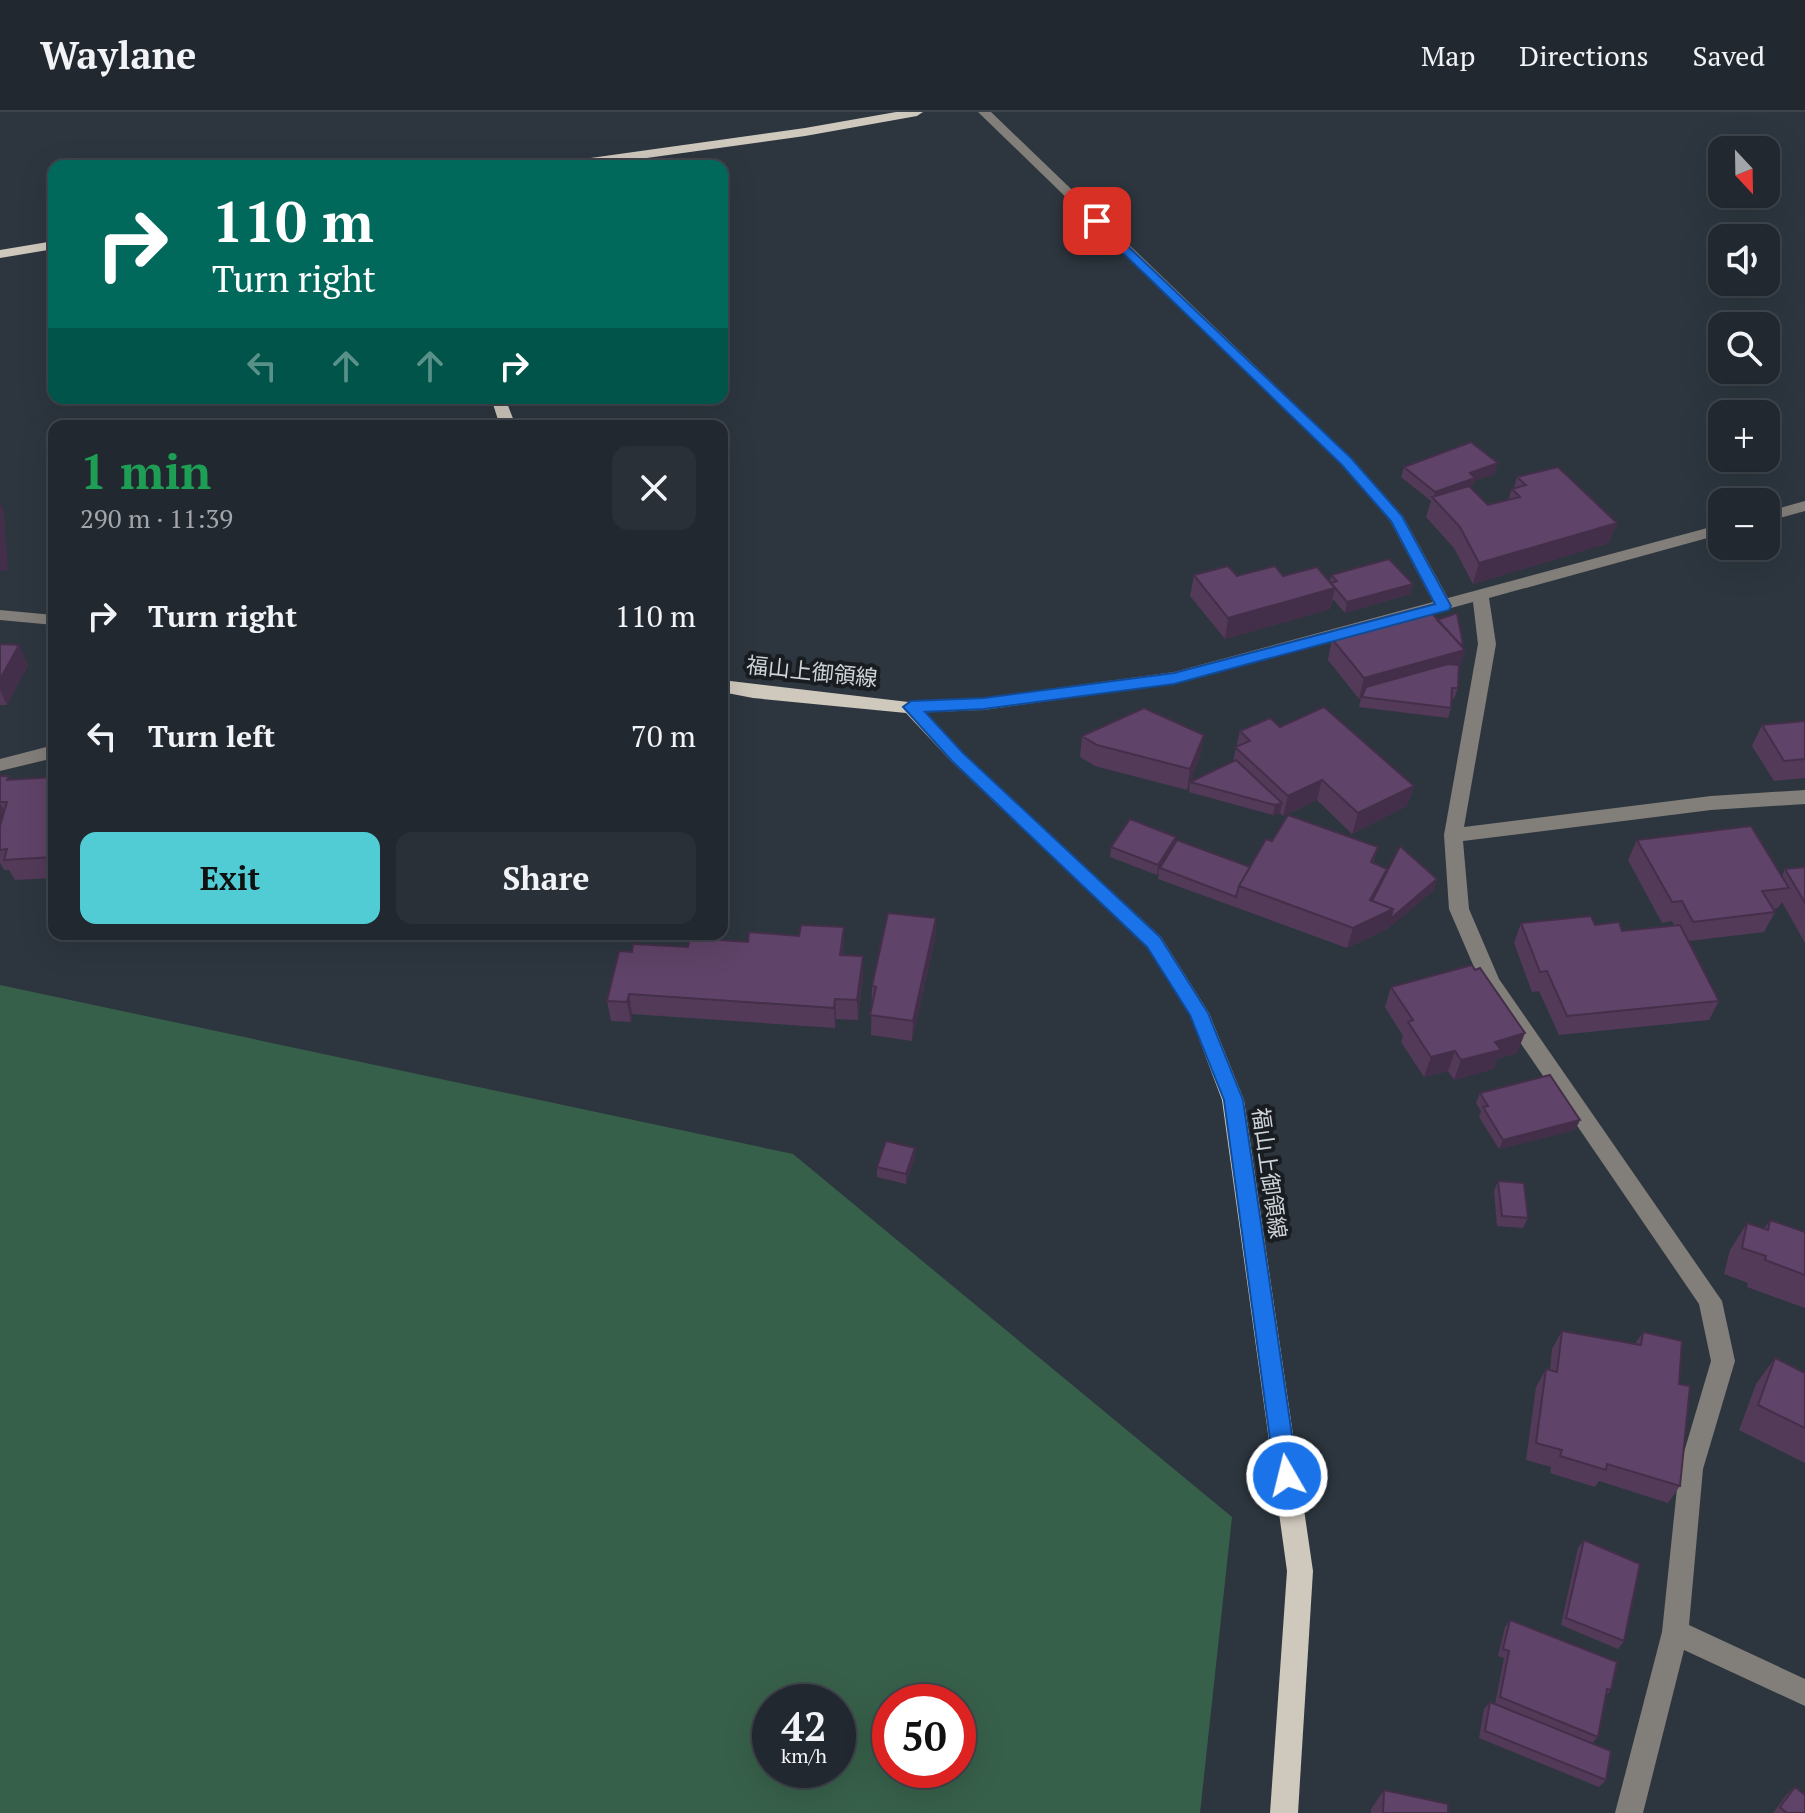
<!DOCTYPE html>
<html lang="en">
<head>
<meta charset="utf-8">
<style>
  :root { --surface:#22282f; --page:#2a3037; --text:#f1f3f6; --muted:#a2a6aa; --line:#3f444b; --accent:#51ccd4 }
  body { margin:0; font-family:"PT Serif","Noto Sans JP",serif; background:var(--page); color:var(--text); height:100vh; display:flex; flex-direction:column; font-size:30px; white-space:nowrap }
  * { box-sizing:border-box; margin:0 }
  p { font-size:26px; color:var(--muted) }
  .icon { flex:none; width:44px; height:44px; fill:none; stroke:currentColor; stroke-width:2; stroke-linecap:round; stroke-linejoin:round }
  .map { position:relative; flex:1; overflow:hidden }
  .drawer { position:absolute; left:48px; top:308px; width:680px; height:520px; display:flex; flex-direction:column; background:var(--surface); border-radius:16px; box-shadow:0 8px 32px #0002,0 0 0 2px var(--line) }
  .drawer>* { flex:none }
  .hud { position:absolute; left:48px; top:48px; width:680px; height:244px; border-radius:16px; box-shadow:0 8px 32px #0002,0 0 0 2px var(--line); background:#00695c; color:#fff; overflow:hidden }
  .needle { width:52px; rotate:158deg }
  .buttons { position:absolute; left:1708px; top:24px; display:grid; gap:16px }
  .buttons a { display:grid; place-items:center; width:72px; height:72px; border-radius:16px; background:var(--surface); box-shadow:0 8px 32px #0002,0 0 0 2px var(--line); font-size:40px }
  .speed { position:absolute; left:752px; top:1572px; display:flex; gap:16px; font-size:40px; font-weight:700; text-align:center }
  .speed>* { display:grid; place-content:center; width:104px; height:104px; border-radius:50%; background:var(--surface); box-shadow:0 8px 32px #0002,0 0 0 2px var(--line); line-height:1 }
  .speed small { font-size:20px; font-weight:400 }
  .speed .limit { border:12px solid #d22; background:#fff; color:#111 }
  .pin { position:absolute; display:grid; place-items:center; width:68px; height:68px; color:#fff; margin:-34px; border-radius:16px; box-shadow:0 4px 12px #0006 }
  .me { position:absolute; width:88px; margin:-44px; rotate:352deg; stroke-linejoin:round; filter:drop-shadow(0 0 6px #0008) }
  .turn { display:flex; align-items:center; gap:28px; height:168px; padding:0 32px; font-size:36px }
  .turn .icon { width:104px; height:104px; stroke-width:2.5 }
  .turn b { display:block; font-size:56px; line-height:68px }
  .lanes { display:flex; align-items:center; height:76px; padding:0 32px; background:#0003; justify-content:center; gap:40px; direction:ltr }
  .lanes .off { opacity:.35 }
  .round { display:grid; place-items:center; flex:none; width:84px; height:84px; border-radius:16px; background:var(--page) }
  .overview { display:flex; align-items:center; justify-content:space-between; height:136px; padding:0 32px }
  h1 { font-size:48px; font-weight:600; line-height:60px; color:#1e9e55 }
  .action { display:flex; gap:16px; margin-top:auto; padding:16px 32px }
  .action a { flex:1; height:92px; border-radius:16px; background:var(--accent); color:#111; font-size:32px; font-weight:600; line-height:92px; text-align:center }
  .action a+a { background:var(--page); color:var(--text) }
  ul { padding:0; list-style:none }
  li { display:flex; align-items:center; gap:24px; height:120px; padding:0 32px }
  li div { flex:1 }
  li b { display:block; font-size:30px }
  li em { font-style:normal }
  header { display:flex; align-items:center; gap:48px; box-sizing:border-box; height:112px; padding:0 40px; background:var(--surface); border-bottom:2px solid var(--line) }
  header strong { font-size:38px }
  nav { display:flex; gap:44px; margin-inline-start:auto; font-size:28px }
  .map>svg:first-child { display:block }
  .green { fill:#37604a; fill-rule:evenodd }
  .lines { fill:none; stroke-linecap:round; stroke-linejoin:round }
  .minor { fill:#827e79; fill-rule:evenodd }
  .major { fill:#cfc8bd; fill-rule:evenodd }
  .wall { fill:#533a59 }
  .shaded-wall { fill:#432f49 }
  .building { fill:#604368; stroke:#432f49; stroke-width:2 }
  .route { fill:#1a73e8; stroke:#114b97; stroke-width:2 }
  .labels { text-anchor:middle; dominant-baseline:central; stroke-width:8; stroke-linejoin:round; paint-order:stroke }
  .street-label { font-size:22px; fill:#cdd3d8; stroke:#191d21 }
</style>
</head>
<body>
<header>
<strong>Waylane</strong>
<nav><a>Map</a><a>Directions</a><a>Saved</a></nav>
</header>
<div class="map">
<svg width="1805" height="1701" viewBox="0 0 1805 1701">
  <rect width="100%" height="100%" fill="#2d363f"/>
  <!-- green -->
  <path class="green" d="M0 873 793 1042 1232 1405 1200 1701H0ZM838 1590V1658H770V1590ZM958 1590V1658H890V1590Z"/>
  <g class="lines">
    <!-- minor -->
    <path class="minor" d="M978 0H991L1351 346 1403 404 1448 486 1722 412V422L1489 486 1496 532 1464 715 1711 684 1805 678V692L1711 698 1463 729 1469 797 1499 867 1722 1189 1735 1249 1703 1357 1689 1513 1805 1567V1594L1684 1538 1643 1701H1615L1662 1520 1679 1357 1711 1249 1699 1192 1483 876 1449 797 1444 723 1478 532 1473 490 1174 572 984 598 911 601 902 595 911 589 984 586 1174 560 1433 490 1390 409 1341 352Z
      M1805 389V399L1766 410V400Z
      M0 498 54 503V513L0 508Z
      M54 633V646L0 659V647Z"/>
    <!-- major -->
    <path class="major" d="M896 0H923L917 4 805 24 589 54H556L562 50 805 16Z
      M54 129V137L0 146V138Z
      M491 286H505L516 314H500Z
      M722 568 917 591 963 641 1161 825 1209 901 1244 988 1313 1459 1298 1701H1270L1287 1459 1222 988 1190 903 1147 835 951 649 906 601 753 586 722 580Z"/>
  </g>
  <!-- wall -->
  <path class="wall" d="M1404 355 1495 362 1474 369 1472 376 1488 393 1508 388 1512 377 1514 376 1517 365 1617 411 1609 431 1473 472 1454 436 1426 405 1431 389 1401 365Z
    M1194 463 1283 464 1330 470 1331 463 1413 472 1410 482 1345 501 1333 487 1330 497 1225 527 1190 484Z
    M1332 527 1462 535 1465 538 1459 558 1458 576 1454 587 1451 586V596L1448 606 1359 595 1361 586 1359 587 1328 548Z
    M0 532 19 533 28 553 7 593H0Z
    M1805 609V666L1774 669 1752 634 1762 613Z
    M1280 615 1414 674 1407 694 1352 722 1317 688 1283 704 1280 701 1273 703 1189 680 1190 670 1233 649 1240 619Z
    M1204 623 1200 644 1187 678 1095 654 1080 645 1082 624Z
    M0 664 11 668 54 665V766L15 768 9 758H4L0 751Z
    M1637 728 1782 764 1785 757 1805 755V831L1782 790 1778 796 1773 797 1775 800 1764 820 1689 829 1719 889 1709 908 1559 923 1539 879 1532 880 1514 831 1521 811 1595 813 1622 819 1674 813 1672 809 1662 811 1628 748Z
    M1272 729 1378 735 1373 751 1387 757 1384 767H1437L1434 778 1387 817 1347 836 1158 767 1159 759 1157 763 1110 745 1111 735 1175 731 1250 755Z
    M936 806 935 827 912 929 871 923 872 874Z
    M844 815 843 843 863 844V864L858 908 836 907 835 916 632 902 631 910 611 909 607 889 632 840 799 824Z
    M1391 875 1517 941 1497 947 1493 957 1454 968 1448 959 1424 965 1401 930 1403 924 1385 895Z
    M1480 981 1580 1008 1575 1018 1499 1037 1479 1005 1481 999 1476 991Z
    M915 1036V1045L906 1072 877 1065V1055Z
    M1498 1069 1528 1106 1523 1116 1497 1114 1494 1079Z
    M1770 1108 1805 1120V1196L1747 1175 1748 1171 1724 1162 1730 1138 1747 1111 1764 1117Z
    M1562 1219 1635 1232 1643 1220 1679 1272 1680 1374 1668 1391 1599 1369 1595 1375 1550 1361 1551 1355 1526 1348 1536 1275 1546 1257 1550 1259 1552 1237Z
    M1775 1246 1805 1261V1351L1739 1318 1756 1272Z
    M1584 1428 1624 1529 1618 1537 1561 1513 1578 1436Z
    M1510 1508 1611 1578 1605 1585 1598 1625 1592 1631 1606 1668 1599 1675 1479 1626 1484 1597 1490 1590 1495 1592 1504 1546 1498 1544 1505 1515Z
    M1795 1675 1805 1701H1773L1787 1682Z
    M1384 1678 1448 1701H1371V1697Z"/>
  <!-- shaded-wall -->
  <path class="shaded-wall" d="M1498 351 1495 362 1474 369 1472 376 1434 387 1435 380 1470 361Z
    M0 390 4 400 8 458 0 459Z
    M1617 411 1609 431 1473 472 1479 451Z
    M1413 472 1410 482 1345 501 1347 490Z
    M1335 476 1330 497 1225 527 1228 506Z
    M1463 532 1461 539 1465 538 1459 558 1359 587 1364 566Z
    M19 533 28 553 7 593 0 578V567Z
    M1204 623 1200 644 1187 678 1190 657Z
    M1322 668 1317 688 1283 704 1288 684Z
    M1414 674 1407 694 1352 722 1358 701Z
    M0 691 11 711 0 723Z
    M1282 691 1280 701 1273 703 1275 693Z
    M1176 725 1174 735 1160 756 1157 763 1158 753Z
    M1387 757 1381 777 1369 799 1370 788Z
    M1437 767 1434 778 1387 817 1347 836 1353 816Z
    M936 806 935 827 912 929 913 909Z
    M844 815V835L841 863 840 843Z
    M863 844V864L858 908 857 888Z
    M629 882 632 902 631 910 627 890Z
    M835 887 836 907 835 916 834 896Z
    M1525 921 1517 941 1497 947 1493 957 1454 968 1461 948 1495 930Z
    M1455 939 1448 959 1424 965 1431 945Z
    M1580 1008 1575 1018 1499 1037 1503 1028Z
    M915 1036V1045L906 1072V1062Z"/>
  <!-- building -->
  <path class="building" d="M1471 330 1498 351 1470 361 1475 366 1435 380 1404 355Z
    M1558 355 1617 411 1479 451 1460 415 1432 385 1469 374 1488 393 1520 385 1512 377 1526 373 1517 365Z
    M1389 447 1413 472 1347 490 1331 471 1337 469 1331 463Z
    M1228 454 1237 464 1275 454 1283 464 1317 455 1335 476 1228 506 1194 463Z
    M1430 499 1465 538 1364 566 1332 527Z
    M1457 501 1463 532H1460L1437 508Z
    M0 532 19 533 0 567Z
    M1448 552 1459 553 1458 576H1452L1451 596 1362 585 1366 575Z
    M1324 595 1414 674 1358 701 1322 668 1288 684 1235 635 1250 629 1240 619 1270 606 1280 615Z
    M1144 596 1204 623 1190 657 1097 633 1082 624Z
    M1805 609V647L1784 649 1762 613Z
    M1236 648 1282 691 1275 693 1190 670Z
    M0 664H9L7 668 54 665V745L4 748 7 737 0 738V714L7 690H0Z
    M1288 703 1378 735 1371 750 1387 757 1370 788 1393 797 1353 816 1239 774 1266 727 1272 729Z
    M1130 707 1176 725 1158 753 1111 735Z
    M1751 714 1789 776 1762 779 1775 800 1693 810 1682 789 1672 790 1637 728Z
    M1177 728 1250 755 1239 774 1236 785 1160 756Z
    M1400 734 1437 767 1390 807 1393 797 1372 789Z
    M1805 755V791L1785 757Z
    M888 801 936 806 913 909 870 903 876 875 872 874Z
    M1591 804 1595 813 1619 810 1622 819 1680 813 1719 889 1567 904 1547 859 1540 860 1521 811Z
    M801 813 844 815 840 843 863 844 857 888 835 887 834 896 629 882 627 890 607 889 619 839 632 840 633 832 688 835 690 826 748 830 749 820 799 824Z
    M1472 853 1475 858 1480 856 1525 921 1495 930 1501 938 1461 948 1455 939 1431 945 1408 910 1413 908 1391 875Z
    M1550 963 1580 1008 1503 1028 1483 995 1488 994 1480 981Z
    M886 1029 915 1036 906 1062 877 1055Z
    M1498 1069 1524 1071 1528 1106 1502 1104Z
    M1770 1108 1805 1120V1163L1765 1148 1766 1144 1742 1136 1747 1111 1768 1118Z
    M1562 1219 1641 1233 1643 1220 1682 1229 1679 1272 1690 1274 1680 1374 1607 1352 1606 1358 1560 1344 1562 1338 1536 1331 1546 1257 1557 1260Z
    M1775 1246 1805 1261V1316L1758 1293Z
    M1584 1428 1640 1452 1624 1529 1566 1506Z
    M1510 1508 1617 1550 1611 1578 1607 1577 1598 1625 1500 1585 1509 1539 1503 1537Z
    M1490 1590 1611 1639 1606 1668 1485 1619Z
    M1795 1675 1805 1683V1701H1787L1780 1695Z
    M1384 1678 1448 1692V1701H1383Z"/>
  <!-- route -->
  <path class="route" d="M1097 105 1351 346 1402 404 1451 494 1449 498 1174 572 984 597 925 600 963 641 1160 825 1208 901 1243 988 1298 1364 1295 1372 1287 1375 1279 1372 1275 1364 1224 988 1190 903 1147 835 952 649 903 595 911 589 984 586 1174 561 1435 492 1391 409 1341 352 1093 112 1091 109Z"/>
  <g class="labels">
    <!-- street labels -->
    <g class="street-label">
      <text transform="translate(812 559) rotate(6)">福山上御領線</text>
      <text transform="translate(1270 1061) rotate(82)">福山上御領線</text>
    </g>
  </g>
</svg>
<div class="buttons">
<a><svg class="needle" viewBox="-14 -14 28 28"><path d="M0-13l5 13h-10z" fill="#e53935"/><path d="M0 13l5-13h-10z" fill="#a2a6aa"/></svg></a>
<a><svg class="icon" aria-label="sound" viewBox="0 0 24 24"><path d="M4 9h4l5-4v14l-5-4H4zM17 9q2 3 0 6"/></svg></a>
<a><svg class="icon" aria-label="search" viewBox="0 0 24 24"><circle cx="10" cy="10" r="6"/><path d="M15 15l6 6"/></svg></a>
<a>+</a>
<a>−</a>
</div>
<div class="speed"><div>42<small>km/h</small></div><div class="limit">50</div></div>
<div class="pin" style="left:1097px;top:109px;background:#d93025"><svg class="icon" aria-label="arrive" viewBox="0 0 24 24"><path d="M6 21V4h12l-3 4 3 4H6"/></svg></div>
<svg class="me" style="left:1287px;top:1364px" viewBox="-20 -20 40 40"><circle r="17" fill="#1a73e8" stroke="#fff" stroke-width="3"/><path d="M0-11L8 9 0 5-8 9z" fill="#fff"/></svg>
<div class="hud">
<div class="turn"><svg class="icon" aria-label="right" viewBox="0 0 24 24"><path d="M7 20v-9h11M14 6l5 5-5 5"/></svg><div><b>110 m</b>Turn right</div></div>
<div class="lanes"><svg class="icon off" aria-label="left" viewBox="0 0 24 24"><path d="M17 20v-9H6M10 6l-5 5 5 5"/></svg><svg class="icon off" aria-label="ahead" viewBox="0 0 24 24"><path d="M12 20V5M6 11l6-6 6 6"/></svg><svg class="icon off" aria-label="ahead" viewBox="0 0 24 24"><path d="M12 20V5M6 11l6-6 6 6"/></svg><svg class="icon" aria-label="right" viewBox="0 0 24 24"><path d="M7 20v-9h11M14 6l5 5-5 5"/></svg></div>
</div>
<section class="drawer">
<div class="overview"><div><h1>1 min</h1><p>290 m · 11:39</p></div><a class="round"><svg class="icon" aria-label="close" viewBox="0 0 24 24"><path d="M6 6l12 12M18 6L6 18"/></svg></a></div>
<ul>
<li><svg class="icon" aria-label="right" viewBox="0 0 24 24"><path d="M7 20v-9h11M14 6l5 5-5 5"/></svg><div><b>Turn right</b></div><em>110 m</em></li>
<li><svg class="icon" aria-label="left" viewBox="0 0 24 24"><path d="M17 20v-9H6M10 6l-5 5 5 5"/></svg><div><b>Turn left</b></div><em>70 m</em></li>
</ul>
<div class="action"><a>Exit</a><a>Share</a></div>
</section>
</div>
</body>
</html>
